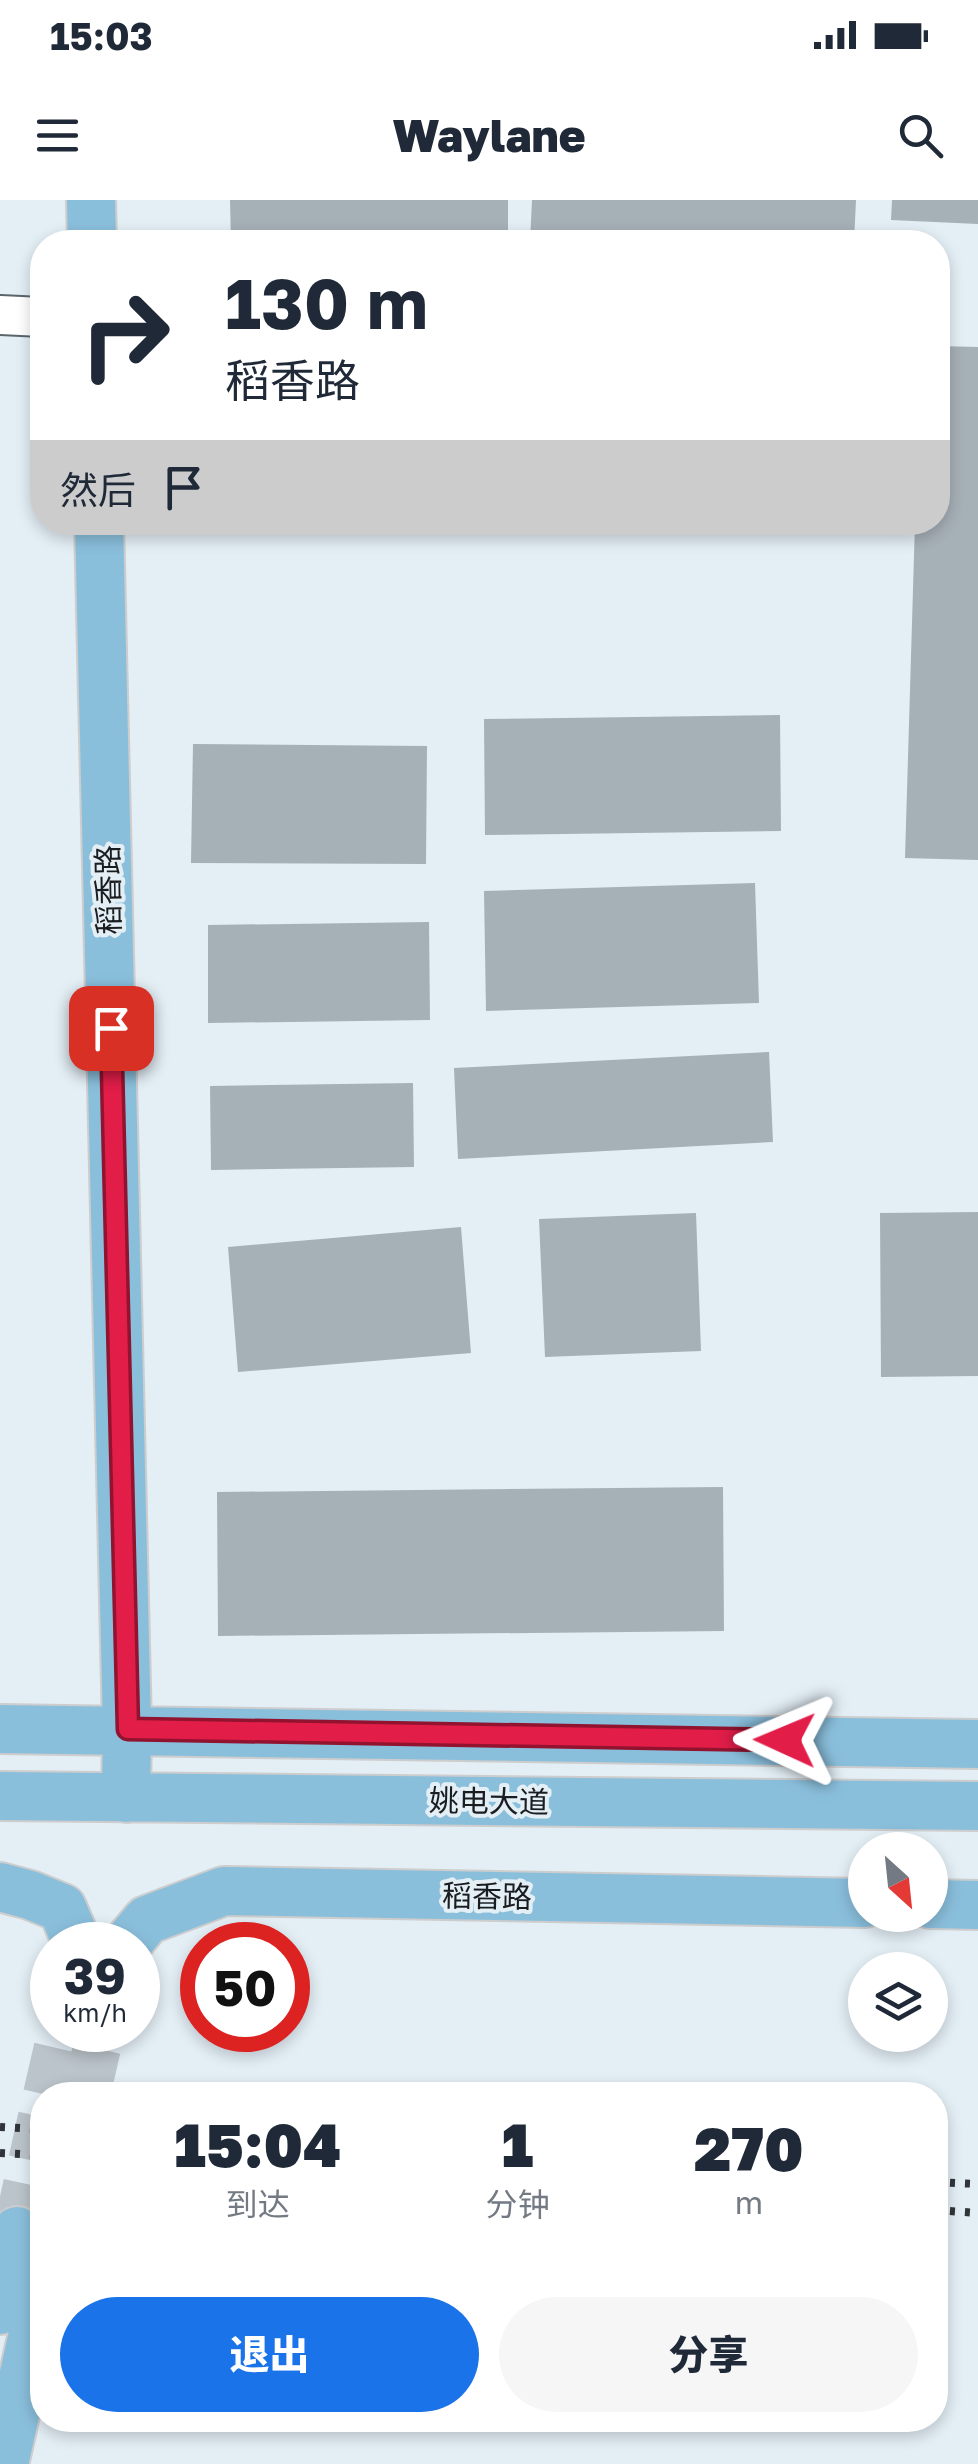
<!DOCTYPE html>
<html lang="zh">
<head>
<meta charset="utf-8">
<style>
  :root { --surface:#fff; --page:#f6f6f7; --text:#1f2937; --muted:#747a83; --accent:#1a73e8 }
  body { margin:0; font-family:"Golos Text","Noto Sans SC",sans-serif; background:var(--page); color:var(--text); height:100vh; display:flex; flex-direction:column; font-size:38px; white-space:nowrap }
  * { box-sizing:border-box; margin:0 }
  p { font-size:32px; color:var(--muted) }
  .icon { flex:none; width:55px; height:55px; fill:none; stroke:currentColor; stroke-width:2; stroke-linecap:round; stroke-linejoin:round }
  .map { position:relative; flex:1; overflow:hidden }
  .panel { position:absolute; left:30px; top:1882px; width:918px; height:350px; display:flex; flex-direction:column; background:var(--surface); border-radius:40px; box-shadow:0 5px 15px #0003 }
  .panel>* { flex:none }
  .banner { position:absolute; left:30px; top:30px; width:920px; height:305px; border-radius:40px; box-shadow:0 5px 15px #0003; background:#fff; color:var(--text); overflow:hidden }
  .needle { width:65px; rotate:153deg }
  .buttons { position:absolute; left:848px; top:1632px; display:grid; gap:20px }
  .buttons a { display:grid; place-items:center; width:100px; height:100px; border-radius:50%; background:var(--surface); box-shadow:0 5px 15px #0003; font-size:50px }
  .speed { position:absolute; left:30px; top:1722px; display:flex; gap:20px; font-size:50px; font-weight:700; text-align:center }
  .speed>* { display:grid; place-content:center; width:130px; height:130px; border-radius:50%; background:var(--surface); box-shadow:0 5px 15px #0003; line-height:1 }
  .speed small { font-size:25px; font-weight:400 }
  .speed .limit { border:15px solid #d22; background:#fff; color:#111 }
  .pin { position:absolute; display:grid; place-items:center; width:85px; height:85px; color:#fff; margin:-42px; border-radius:20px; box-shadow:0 5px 15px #0006 }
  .me { position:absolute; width:110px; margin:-55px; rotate:271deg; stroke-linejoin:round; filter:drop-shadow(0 0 8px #0008) }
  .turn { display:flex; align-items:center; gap:35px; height:210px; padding:0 30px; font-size:45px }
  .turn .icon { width:130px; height:130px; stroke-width:2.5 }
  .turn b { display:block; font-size:70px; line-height:85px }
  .then { display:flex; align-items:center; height:95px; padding:0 30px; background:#0003; gap:20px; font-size:38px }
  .eta { display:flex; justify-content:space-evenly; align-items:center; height:170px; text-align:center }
  .eta b { font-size:60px; font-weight:800; line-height:70px }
  .primary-button { display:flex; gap:20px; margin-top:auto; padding:20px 30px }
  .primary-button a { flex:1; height:115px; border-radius:60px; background:var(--accent); color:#fff; font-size:40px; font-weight:800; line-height:115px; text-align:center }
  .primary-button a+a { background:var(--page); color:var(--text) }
  .status { display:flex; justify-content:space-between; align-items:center; height:70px; padding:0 50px; background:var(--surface); direction:ltr }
  .status svg { height:28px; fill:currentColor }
  header { display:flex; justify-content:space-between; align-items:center; height:130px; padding:0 30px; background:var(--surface); font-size:45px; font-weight:800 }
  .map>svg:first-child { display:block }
  .building { fill:#a6b0b7 }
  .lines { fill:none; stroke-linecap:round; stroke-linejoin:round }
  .major-tunnel { stroke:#bbc4ca; stroke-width:48; stroke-dasharray:48 24; stroke-linecap:butt }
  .minor-casing { stroke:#5b656b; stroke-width:42 }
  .major-casing { stroke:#cdcdce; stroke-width:52 }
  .minor { stroke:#fff; stroke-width:38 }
  .major { stroke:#8abfdc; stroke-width:48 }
  .rail { stroke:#313539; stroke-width:8; stroke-dasharray:5 10; stroke-linecap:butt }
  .route-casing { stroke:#92132f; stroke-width:25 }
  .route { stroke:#e11d48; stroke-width:18 }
  .labels { text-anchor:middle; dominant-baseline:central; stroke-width:8; stroke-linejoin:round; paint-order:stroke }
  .street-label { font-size:30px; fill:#1a1d20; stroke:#e3eef5 }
</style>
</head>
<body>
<div class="status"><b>15:03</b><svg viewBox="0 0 49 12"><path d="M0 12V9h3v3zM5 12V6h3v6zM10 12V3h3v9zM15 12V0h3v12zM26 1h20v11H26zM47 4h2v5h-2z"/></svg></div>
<header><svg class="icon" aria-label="menu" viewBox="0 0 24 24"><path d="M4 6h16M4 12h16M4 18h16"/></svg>Waylane<svg class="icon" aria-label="search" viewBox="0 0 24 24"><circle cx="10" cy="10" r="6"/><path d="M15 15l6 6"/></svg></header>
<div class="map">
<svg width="978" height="2264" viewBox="0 0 978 2264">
  <rect width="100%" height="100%" fill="#e3eef5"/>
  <!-- building -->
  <path class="building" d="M230 0H508V42H231Z
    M532 0H856L854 42H530Z
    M892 0H978V24L891 20Z
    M938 146 978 147V660L905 658 915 322H938Z
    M780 515 781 631 485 635 484 519Z
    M193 544 427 546 426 664 191 663Z
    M755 683 759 803 486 811 484 691Z
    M429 722 430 820 208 823V725Z
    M769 852 773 942 458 959 454 868Z
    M413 883 414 967 211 970 210 886Z
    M978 1012V1176L881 1177 880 1013Z
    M696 1013 701 1151 545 1157 539 1019Z
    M461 1027 471 1153 238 1172 228 1047Z
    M723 1287 724 1431 218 1436 217 1292Z"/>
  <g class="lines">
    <!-- major-tunnel -->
    <path class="major-tunnel" d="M47 1895 62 1830
      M86 1895 101 1830
      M17 2031 42 1917"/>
    <!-- minor casing -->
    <g class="minor-casing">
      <path id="minor" d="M0 115 42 117"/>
    </g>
    <!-- major casing -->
    <g class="major-casing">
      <path id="major" d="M91 0 92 42
        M99 322 127 1529 126 1598
        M0 1529 978 1544
        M0 1596 978 1606
        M0 1687 30 1695 62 1708 75 1738 74 1745
        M930 1704 978 1705
        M126 1745 147 1720 224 1691 865 1703
        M0 2110 17 2031
        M4 2264 42 2093"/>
    </g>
    <!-- minor -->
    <use href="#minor" class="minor"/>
    <!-- major -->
    <use href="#major" class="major"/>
    <!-- rail -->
    <path class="rail" d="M0 1927 42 1929
      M0 1953 42 1955
      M935 1982 978 1984
      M935 2010 978 2013"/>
  </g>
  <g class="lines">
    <!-- route casing -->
    <g class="route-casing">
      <path id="route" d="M111 828 128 1529 785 1540"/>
    </g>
    <!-- route -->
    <use href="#route" class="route"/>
  </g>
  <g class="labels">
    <!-- street labels -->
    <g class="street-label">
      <text transform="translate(108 690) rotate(-91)">稻香路</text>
      <text transform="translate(489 1601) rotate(1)">姚电大道</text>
      <text transform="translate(487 1696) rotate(1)">稻香路</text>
    </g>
  </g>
</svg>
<div class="buttons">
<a><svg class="needle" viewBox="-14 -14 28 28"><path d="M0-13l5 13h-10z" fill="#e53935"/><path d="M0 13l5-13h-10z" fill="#747a83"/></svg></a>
<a><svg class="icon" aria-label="layers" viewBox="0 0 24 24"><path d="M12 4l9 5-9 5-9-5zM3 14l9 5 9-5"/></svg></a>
</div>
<div class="speed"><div>39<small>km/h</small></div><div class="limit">50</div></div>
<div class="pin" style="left:111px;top:828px;background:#d93025"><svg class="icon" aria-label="arrive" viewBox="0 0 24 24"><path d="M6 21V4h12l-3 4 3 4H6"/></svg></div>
<svg class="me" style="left:785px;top:1540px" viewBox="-20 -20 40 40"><path d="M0-17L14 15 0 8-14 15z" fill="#e11d48" stroke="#fff" stroke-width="4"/></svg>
<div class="banner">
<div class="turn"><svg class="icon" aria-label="right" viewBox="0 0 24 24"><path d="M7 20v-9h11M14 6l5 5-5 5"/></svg><div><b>130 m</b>稻香路</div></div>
<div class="then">然后<svg class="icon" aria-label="arrive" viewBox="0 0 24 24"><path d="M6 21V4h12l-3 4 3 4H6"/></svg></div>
</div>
<section class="panel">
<div class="eta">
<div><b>15:04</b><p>到达</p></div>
<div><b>1</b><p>分钟</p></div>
<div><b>270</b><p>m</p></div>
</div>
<div class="primary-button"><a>退出</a><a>分享</a></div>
</section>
</div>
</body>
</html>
